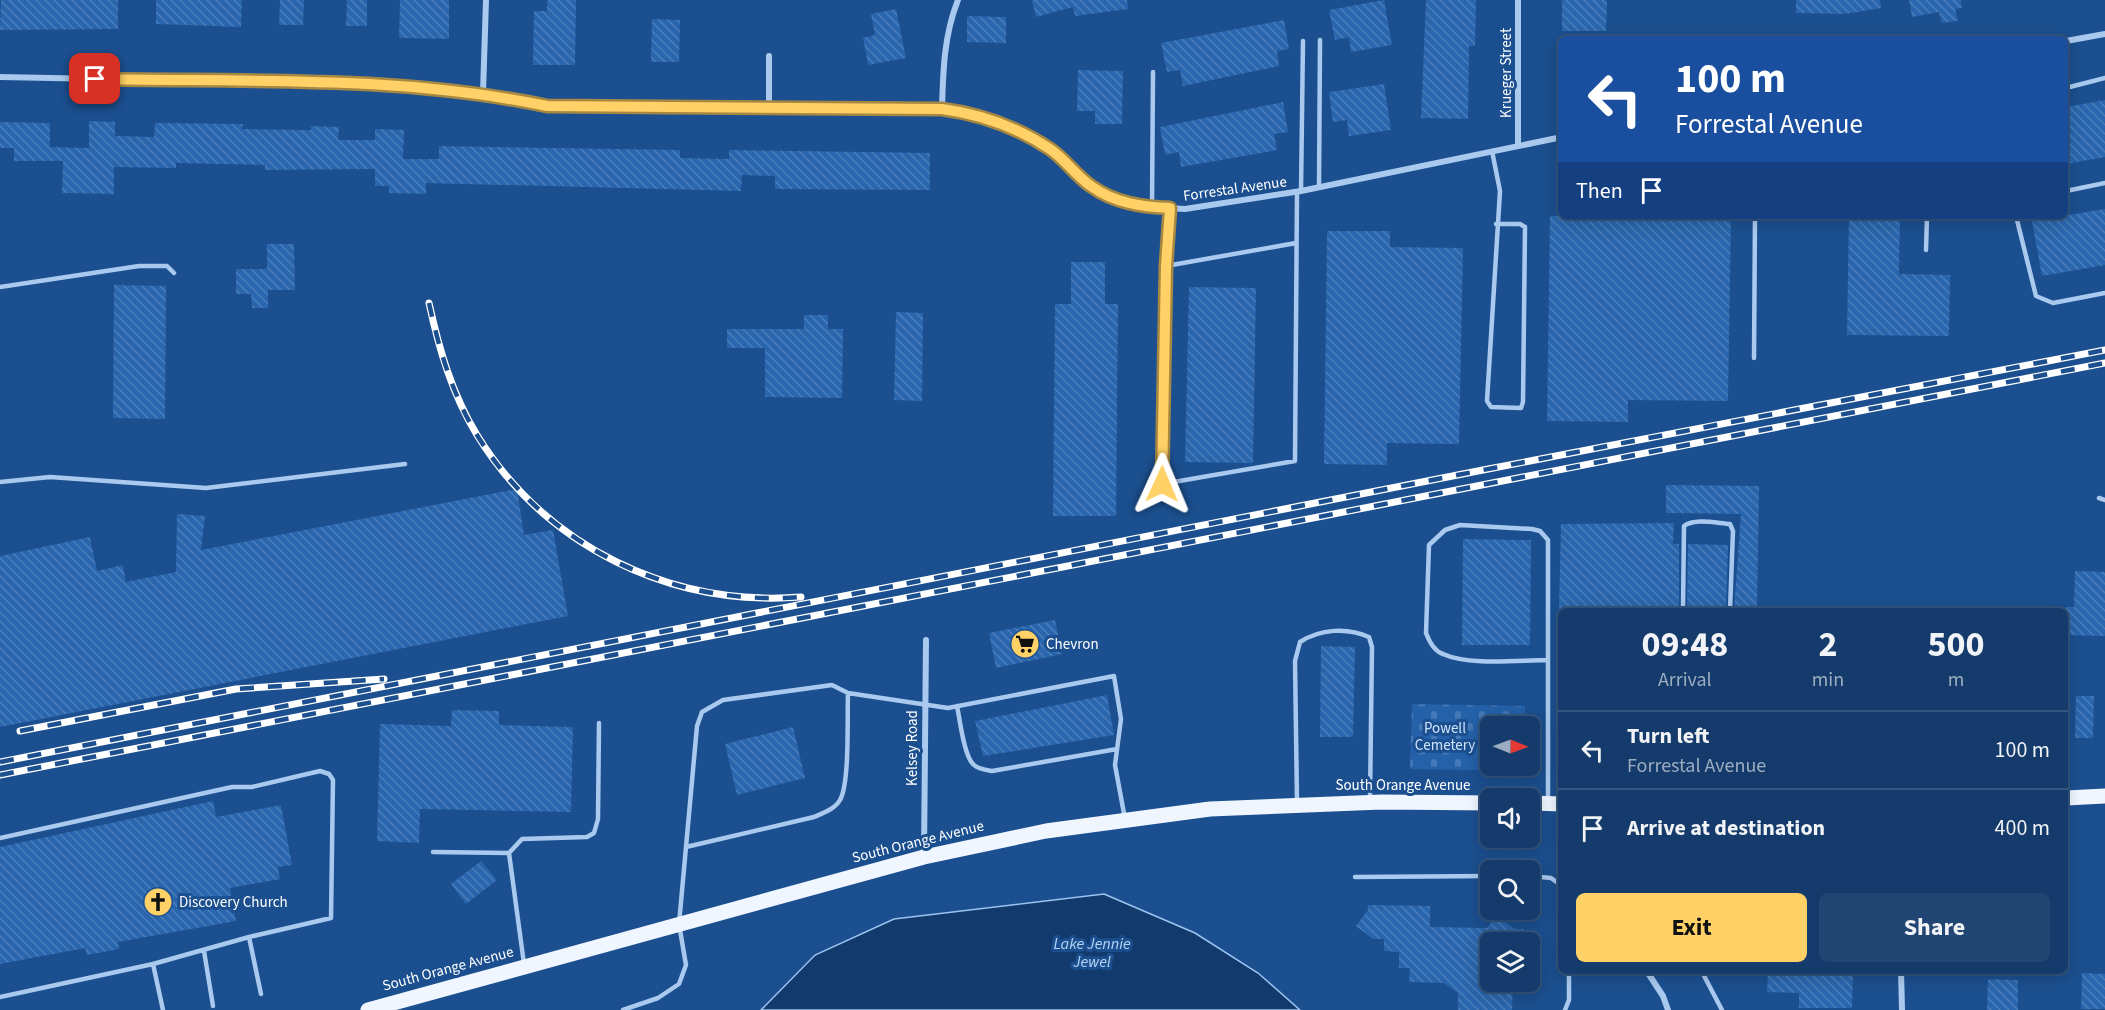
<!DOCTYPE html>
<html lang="en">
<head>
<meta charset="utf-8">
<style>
  :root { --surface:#143b6b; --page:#214673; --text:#f1f3f6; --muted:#9dadc1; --line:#33557e; --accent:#ffd166 }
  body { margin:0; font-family:"Source Sans 3",sans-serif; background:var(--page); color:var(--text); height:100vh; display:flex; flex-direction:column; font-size:22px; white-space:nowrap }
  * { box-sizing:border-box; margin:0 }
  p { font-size:20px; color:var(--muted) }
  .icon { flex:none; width:33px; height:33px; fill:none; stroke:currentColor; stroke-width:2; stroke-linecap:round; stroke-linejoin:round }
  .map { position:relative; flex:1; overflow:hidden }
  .details { position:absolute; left:1558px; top:608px; width:510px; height:366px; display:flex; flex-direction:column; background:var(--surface); border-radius:9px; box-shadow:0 3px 15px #0003,0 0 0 2px var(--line) }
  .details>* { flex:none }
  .banner { position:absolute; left:1558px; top:36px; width:510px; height:183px; border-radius:9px; box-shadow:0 3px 15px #0003,0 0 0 2px var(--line); background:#1a4fa0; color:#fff; overflow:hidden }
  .needle { width:39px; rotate:91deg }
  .tools { position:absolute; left:1480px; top:716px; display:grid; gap:12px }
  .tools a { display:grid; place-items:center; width:60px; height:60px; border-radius:9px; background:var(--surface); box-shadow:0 3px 15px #0003,0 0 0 2px var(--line); font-size:30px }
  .pin { position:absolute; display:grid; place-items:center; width:51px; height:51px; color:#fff; margin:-26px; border-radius:12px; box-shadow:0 3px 9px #0006 }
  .me { position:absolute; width:66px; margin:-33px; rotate:1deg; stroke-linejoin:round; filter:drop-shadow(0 0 4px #0008) }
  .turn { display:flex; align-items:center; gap:21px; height:126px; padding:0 18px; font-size:27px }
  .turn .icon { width:78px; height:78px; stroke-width:2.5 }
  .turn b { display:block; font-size:42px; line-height:51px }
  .then { display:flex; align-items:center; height:57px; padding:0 18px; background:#0003; gap:12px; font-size:22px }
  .eta { display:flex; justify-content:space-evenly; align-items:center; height:102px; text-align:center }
  .eta b { font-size:36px; font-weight:700; line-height:42px }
  .primary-button { display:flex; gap:12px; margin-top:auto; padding:12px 18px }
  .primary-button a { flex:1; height:69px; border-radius:9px; background:var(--accent); color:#111; font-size:24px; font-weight:700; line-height:69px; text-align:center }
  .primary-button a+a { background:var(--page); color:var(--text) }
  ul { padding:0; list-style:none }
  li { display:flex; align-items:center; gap:18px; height:78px; padding:0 18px; border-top:2px solid var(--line) }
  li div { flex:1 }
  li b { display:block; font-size:22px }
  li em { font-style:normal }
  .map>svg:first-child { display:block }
  .cemetery { fill:url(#cemetery-stones) }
  .water { fill:#123a6d; stroke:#9cc4f0; stroke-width:1.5 }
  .building { fill:url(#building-back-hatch) }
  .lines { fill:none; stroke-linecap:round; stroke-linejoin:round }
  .lane { stroke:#a9c9ee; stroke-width:4.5 }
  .street { stroke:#a9c9ee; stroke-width:6 }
  .primary { stroke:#f0f6ff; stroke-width:15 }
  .rail-casing { stroke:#fff; stroke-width:7 }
  .rail { stroke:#1b4f8f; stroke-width:4.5; stroke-dasharray:14; stroke-linecap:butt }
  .route-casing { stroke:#a68842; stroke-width:15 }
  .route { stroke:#ffd166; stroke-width:10 }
  .labels { text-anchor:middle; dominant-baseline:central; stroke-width:6; stroke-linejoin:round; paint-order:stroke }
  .street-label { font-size:15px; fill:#fff; stroke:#1b4f8f }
  .poi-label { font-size:15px; fill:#fff; stroke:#1b4f8f; text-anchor:start }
  .park-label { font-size:15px; fill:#cfe3fa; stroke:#1b4f8f }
  .water-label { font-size:16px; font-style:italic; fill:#b5d3f5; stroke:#1b4f8f }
</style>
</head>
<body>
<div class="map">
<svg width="2105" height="1010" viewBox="0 0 2105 1010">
  <defs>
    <pattern id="cemetery-stones" width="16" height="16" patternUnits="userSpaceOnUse" patternTransform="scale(1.5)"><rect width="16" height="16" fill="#2461a8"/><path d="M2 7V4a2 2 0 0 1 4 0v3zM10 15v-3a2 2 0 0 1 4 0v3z" fill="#4579b5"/></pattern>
    <pattern id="building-back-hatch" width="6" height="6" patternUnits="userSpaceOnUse" patternTransform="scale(1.5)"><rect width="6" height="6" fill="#2a66ad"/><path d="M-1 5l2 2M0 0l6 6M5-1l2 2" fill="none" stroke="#4a7db9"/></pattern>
  </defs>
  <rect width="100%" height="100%" fill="#1b4f8f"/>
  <!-- cemetery -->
  <path class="cemetery" d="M1412 704 1525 706 1524 726H1491V765H1524V771L1410 769Z"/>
  <!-- water -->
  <path class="water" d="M1104 894 1195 933 1258 973 1300 1010H761L815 955 894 919Z"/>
  <!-- building -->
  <path class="building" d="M1 0H118V29L0 30Z
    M156 0H242L241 27 156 24Z
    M280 0H304L303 25H279Z
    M347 0H367V26H346Z
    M400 0H449V39L399 38Z
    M547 0H576L575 65H533L534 11H547Z
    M1032 0H1127L1128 9 1075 16 1073 7 1036 17Z
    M1384 0 1392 45 1351 52 1349 37 1335 40 1329 10Z
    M1426 0H1476L1475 46H1469L1468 119 1421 118Z
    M1562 0H1607L1606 31H1562Z
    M1796 0H1880L1881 8 1845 14 1796 13Z
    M1909 0H1961L1962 8 1955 9 1958 21 1942 23 1939 12 1912 17Z
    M896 9 906 58 868 65 863 38 875 35 871 14Z
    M967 16 1006 17V43L967 42Z
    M652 19 680 20 679 62H651Z
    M1284 20 1289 49 1277 51 1279 66 1183 86 1180 70 1167 72 1161 43Z
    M1078 70 1123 71 1122 124H1095V111H1077Z
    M1384 84 1391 130 1349 136 1347 120 1333 122 1329 92Z
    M2105 100V157L2066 164V107Z
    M1283 102 1288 132 1274 134 1277 150 1181 167 1179 152 1165 155 1160 127Z
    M89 121 115 122V136L154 137 155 123 243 124 242 129 311 130V126L339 127 338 140H375V129L404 130 403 159H439V146L680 150V158L729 159V150L930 153V190L775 189V176L742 175 741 191 426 183V194L389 193V186H375V169L265 170V165L176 163V168L114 167V194L62 193 63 161H14V148H0V122L50 123V147L89 148Z
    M2105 209V265L2042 276 2032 221Z
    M1550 216H1731L1728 401 1628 400V422L1547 421Z
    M1849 216H1900L1899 274 1950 275 1949 336 1847 335Z
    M1327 231H1390V247L1463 248 1459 444 1387 443V465L1324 464Z
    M267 244H294L295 290H268V308H252L251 294H236V269H267Z
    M1071 262H1105V304H1118L1116 516H1053L1055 304H1071Z
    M114 285 166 286 165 419 113 418Z
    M1189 287 1256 288 1253 463 1185 462Z
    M896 312 923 313 922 401 894 400Z
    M804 315H828V329H843L842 398 765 397V348H727V329H804Z
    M1666 485 1759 486 1757 610H1734L1741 514 1666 513Z
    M517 489 524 535 553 530 568 616 0 727V556L90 537 97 571 123 565 126 582 176 572 177 514 205 516 201 550Z
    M1674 523 1673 544H1679V610H1559L1561 524Z
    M1463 539 1531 540 1530 645H1462Z
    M1688 544 1728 545 1726 610H1687Z
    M2075 571 2105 572V636L2066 635V607H2074Z
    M1055 620 1062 654 996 668 989 633Z
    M1321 646 1355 647 1353 737H1320Z
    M1107 695 1114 735 983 756 975 721Z
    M2076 696H2094L2093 738H2075Z
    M452 710 499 711V725L573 727 571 812 420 809 419 843 377 841 380 724 451 726Z
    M793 727 805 778 737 795 725 744Z
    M213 801 216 817 281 805 292 865 278 867 280 879 230 888 236 921 118 942 119 949 87 955 85 948 0 964V847Z
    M481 861 497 880 466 904 451 884Z
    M1368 905 1430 906V927L1487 928 1494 919H1501L1514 929H1524V936L1532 942H1491V981H1513L1512 1010H1458V993L1444 983 1409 982 1410 968H1399V952L1384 951V939H1373L1356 926 1368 910Z
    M1768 970H1853L1852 1008H1799V993L1767 992Z
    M2082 973 2105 974V1009H2081Z
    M1988 979 2018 980V1010H1987Z"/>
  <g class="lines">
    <!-- lane -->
    <path class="lane" d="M2066 88 2105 78
      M1492 151 1500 191 1487 401 1491 407 1521 408 1523 402 1525 227 1520 224H1496
      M1319 187 1320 40
      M1301 191 1303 41
      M2066 191 2105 183
      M1152 207 1153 72
      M1170 208 1166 266 1162 484 1295 461 1297 192
      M2016 216 2036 296 2053 303 2105 293
      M1926 250 1927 216
      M1166 266 1296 243
      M0 287 139 266H167L174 273
      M1754 358 1755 216
      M0 482 50 477 206 488 405 464
      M2099 498 2105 500
      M1683 610 1684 526C1695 518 1716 523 1730 524L1733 531 1730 610
      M957 706C960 720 964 757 974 765 978 769 986 770 992 771L1117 749
      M1548 801V540L1540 531 1532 529 1460 525 1445 530 1429 545 1426 633C1429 641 1434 651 1443 654 1469 666 1519 660 1548 660
      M1297 802 1295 661 1300 642C1320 629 1347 627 1369 637L1372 647 1370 799
      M0 838 232 787H252L320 771 329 774 333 780 331 918 249 937 153 964 163 1010
      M686 847 814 817C823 813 835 809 840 800 850 783 847 715 848 693
      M433 852 509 853 524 964
      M509 853 522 839 587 837 594 833 598 819 599 723
      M1530 876 1551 878 1562 886
      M1355 877 1491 876
      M249 937 261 994
      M204 951 213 1006
      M1701 970 1722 1010
      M0 997 153 964
      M623 1010 658 998 679 984 686 965 679 924 697 726 702 712 723 700 832 685 848 693 948 708 1114 676 1121 719 1115 765 1125 819
      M1565 1010 1569 1000V970"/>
    <!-- street -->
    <path class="street" d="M2066 41 2105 34
      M769 56V106
      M0 77 405 85 483 93 547 106 942 109 972 113 1005 125 1051 149 1091 187 1135 206 1185 209 1301 191 1562 137
      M483 93 486 0
      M942 109C943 71 944 35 958 0
      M1518 146V0
      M924 856 926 640
      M1646 970 1663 996 1668 1010
      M1901 970 1902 1010"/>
    <!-- primary -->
    <path class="primary" d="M2066 798 2105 796
      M1530 803 1562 804
      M368 1010 924 857 1046 831 1210 809 1382 802 1491 803"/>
    <!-- rail casing -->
    <g class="rail-casing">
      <path id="rail" d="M429 303C439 349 452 394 477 435 546 547 671 607 801 597
        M20 731 236 689 384 679
        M0 762 1483 470 2105 350
        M0 775 2105 363"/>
    </g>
    <!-- rail -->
    <use href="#rail" class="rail"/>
  </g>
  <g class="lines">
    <!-- route casing -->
    <g class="route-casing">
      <path id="route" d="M95 79C246 82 399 75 547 106L942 109C980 114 1017 127 1050 149 1065 159 1076 176 1091 186 1114 203 1143 207 1170 208L1166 266 1162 484"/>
    </g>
    <!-- route -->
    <use href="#route" class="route"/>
  </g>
  <!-- icons -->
  <defs>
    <g id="supermarket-disc" transform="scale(1.5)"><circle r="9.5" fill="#ffd166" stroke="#1b4f8f"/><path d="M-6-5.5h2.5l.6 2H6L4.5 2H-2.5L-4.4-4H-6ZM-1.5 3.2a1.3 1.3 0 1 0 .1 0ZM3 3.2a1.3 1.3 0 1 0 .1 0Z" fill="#111"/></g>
    <g id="church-disc" transform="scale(1.5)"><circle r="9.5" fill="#ffd166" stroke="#1b4f8f"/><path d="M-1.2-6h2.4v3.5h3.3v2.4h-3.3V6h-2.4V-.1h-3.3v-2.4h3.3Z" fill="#111"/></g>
  </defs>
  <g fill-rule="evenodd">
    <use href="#supermarket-disc" x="1025" y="644"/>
    <use href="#church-disc" x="158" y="902"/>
  </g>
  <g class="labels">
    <!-- street labels -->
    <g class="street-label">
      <text transform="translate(1506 73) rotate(-90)">Krueger Street</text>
      <text transform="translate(1235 189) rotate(-8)">Forrestal Avenue</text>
      <text transform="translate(912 748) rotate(-90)">Kelsey Road</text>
      <text x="1403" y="785">South Orange Avenue</text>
      <text transform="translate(918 842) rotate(-14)">South Orange Avenue</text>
      <text transform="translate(448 969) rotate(-15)">South Orange Avenue</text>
    </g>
    <!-- poi labels -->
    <g class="poi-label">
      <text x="1046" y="644">Chevron</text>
      <text x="179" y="902">Discovery Church</text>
    </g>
    <!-- park labels -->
    <g class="park-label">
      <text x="1445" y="728">Powell<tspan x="1445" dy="17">Cemetery</tspan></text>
    </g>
    <!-- water labels -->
    <g class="water-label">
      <text x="1092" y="944">Lake Jennie<tspan x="1092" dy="18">Jewel</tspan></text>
    </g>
  </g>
</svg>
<div class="tools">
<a><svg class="needle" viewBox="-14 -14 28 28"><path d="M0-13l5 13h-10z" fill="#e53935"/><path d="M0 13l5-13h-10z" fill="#9dadc1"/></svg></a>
<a><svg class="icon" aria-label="sound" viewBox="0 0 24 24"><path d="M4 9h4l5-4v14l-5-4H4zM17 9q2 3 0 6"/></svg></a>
<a><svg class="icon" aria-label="search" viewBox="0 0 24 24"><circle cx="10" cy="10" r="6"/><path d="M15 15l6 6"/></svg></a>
<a><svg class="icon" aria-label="layers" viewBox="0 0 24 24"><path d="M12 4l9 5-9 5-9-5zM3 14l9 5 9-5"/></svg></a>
</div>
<div class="pin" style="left:95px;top:79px;background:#d93025"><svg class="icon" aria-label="arrive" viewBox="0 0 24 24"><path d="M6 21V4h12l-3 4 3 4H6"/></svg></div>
<svg class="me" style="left:1162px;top:484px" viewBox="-20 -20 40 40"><path d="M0-17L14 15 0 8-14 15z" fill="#ffd166" stroke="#fff" stroke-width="4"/></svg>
<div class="banner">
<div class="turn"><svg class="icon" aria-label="left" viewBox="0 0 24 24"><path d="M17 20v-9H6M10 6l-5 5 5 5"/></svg><div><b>100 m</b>Forrestal Avenue</div></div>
<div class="then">Then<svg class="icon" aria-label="arrive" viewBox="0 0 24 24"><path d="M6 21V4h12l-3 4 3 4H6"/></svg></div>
</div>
<section class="details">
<div class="eta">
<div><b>09:48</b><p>Arrival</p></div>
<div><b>2</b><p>min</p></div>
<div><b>500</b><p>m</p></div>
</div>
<ul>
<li><svg class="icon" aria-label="left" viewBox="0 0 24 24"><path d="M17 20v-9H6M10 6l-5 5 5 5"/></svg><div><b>Turn left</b><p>Forrestal Avenue</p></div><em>100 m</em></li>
<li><svg class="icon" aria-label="arrive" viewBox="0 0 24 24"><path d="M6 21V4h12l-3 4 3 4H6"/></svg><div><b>Arrive at destination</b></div><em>400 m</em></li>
</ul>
<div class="primary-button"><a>Exit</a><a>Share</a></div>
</section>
</div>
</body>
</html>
